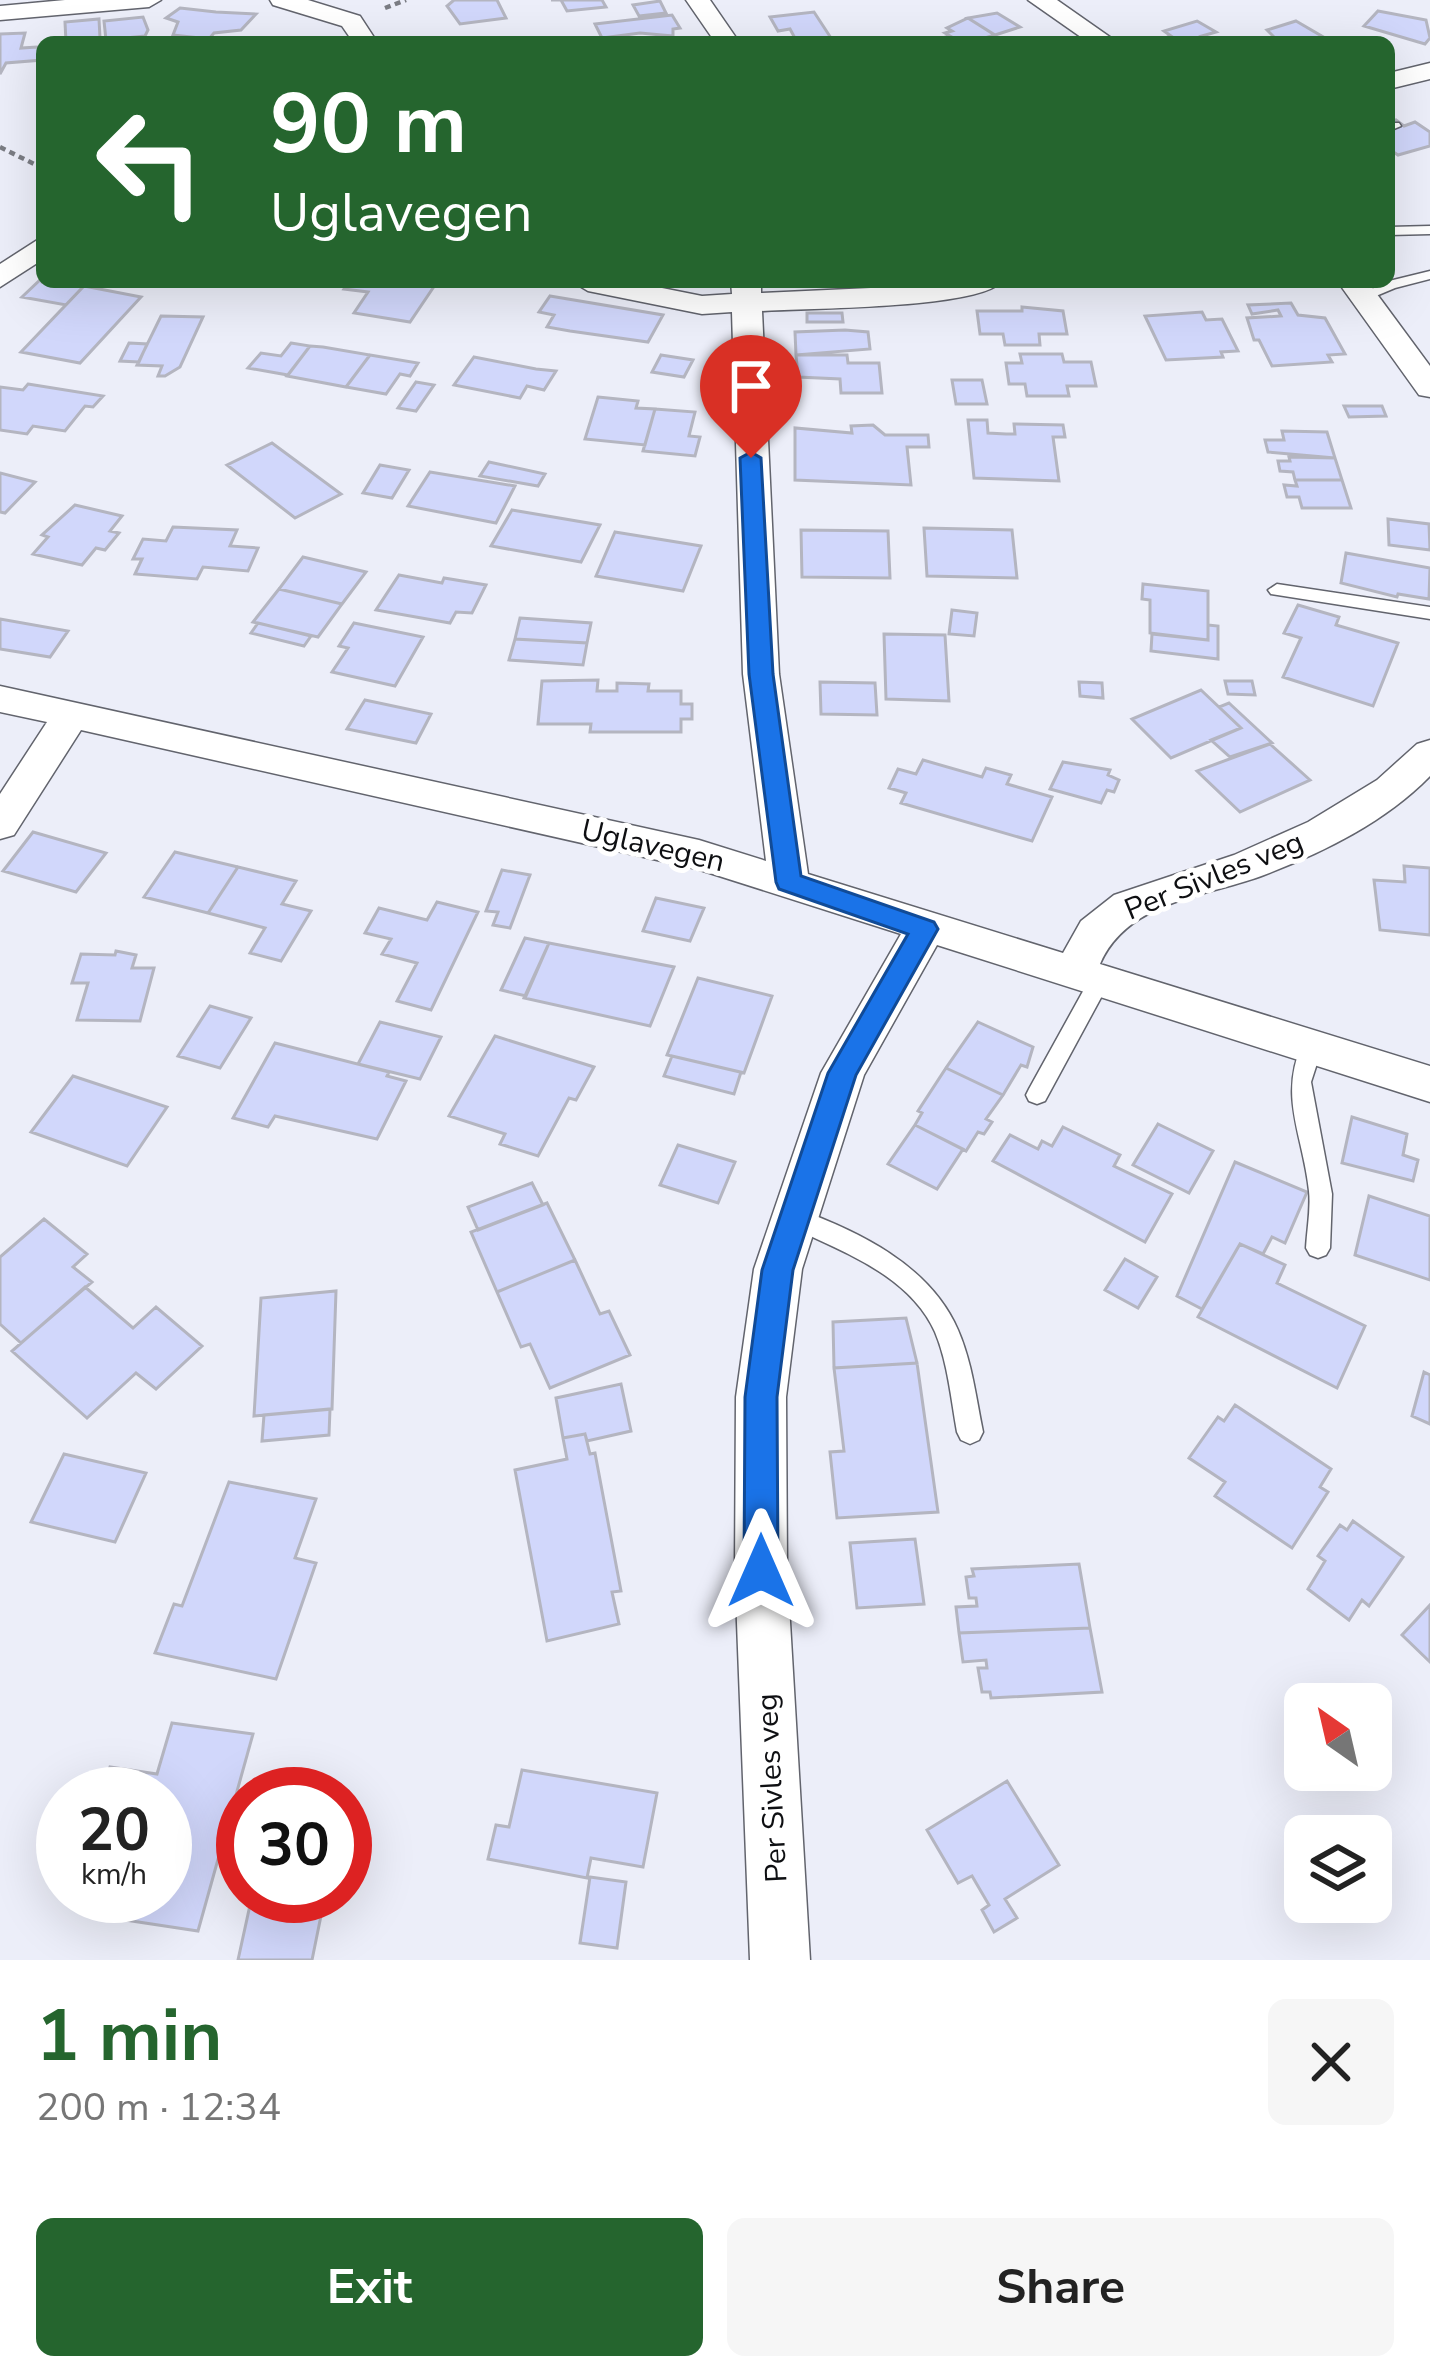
<!DOCTYPE html>
<html lang="en">
<head>
<meta charset="utf-8">
<style>
  :root { --surface:#fff; --page:#f6f6f6; --text:#222; --muted:#767676; --accent:#25652e }
  body { margin:0; font-family:"Nunito Sans",sans-serif; background:var(--page); color:var(--text); height:100vh; display:flex; flex-direction:column; font-size:45px; white-space:nowrap }
  * { box-sizing:border-box; margin:0 }
  p { font-size:39px; color:var(--muted) }
  .icon { flex:none; width:66px; height:66px; fill:none; stroke:currentColor; stroke-width:2; stroke-linecap:round; stroke-linejoin:round }
  .map { position:relative; height:1960px; overflow:hidden }
  .panel { display:flex; flex-direction:column; background:var(--surface); flex:1 }
  .panel>* { flex:none }
  .hud { position:absolute; left:36px; top:36px; width:1359px; height:252px; border-radius:18px; box-shadow:0 12px 48px #0002; background:#25652e; color:#fff; overflow:hidden }
  .needle { width:78px; rotate:326deg }
  .controls { position:absolute; left:1284px; top:1683px; display:grid; gap:24px }
  .controls a { display:grid; place-items:center; width:108px; height:108px; border-radius:18px; background:var(--surface); box-shadow:0 12px 48px #0002; font-size:60px }
  .speed { position:absolute; left:36px; top:1767px; display:flex; gap:24px; font-size:60px; font-weight:700; text-align:center }
  .speed>* { display:grid; place-content:center; width:156px; height:156px; border-radius:50%; background:var(--surface); box-shadow:0 12px 48px #0002; line-height:1 }
  .speed small { font-size:30px; font-weight:400 }
  .speed .limit { border:18px solid #d22; background:#fff; color:#111 }
  .pin { position:absolute; display:grid; place-items:center; width:102px; height:102px; color:#fff; margin:-123px -51px; border-radius:50% 50% 50% 0; rotate:-45deg; box-shadow:0 0 12px #0007 }
  .pin .icon { rotate:45deg }
  .me { position:absolute; width:132px; margin:-66px; rotate:0deg; stroke-linejoin:round; filter:drop-shadow(0 0 9px #0008) }
  .turn { display:flex; align-items:center; gap:42px; height:252px; padding:0 36px; font-size:54px }
  .turn .icon { width:156px; height:156px; stroke-width:2.5 }
  .turn b { display:block; font-size:84px; line-height:102px }
  .round { display:grid; place-items:center; flex:none; width:126px; height:126px; border-radius:18px; background:var(--page) }
  .head { display:flex; align-items:center; justify-content:space-between; height:204px; padding:0 36px }
  h1 { font-size:72px; font-weight:700; line-height:90px; color:var(--accent) }
  .primary-button { display:flex; gap:24px; margin-top:auto; padding:24px 36px }
  .primary-button a { flex:1; height:138px; border-radius:18px; background:var(--accent); color:#fff; font-size:48px; font-weight:700; line-height:138px; text-align:center }
  .primary-button a+a { background:var(--page); color:var(--text) }
  .map>svg:first-child { display:block }
  .building { fill:#d1d7fb; stroke:#b4b5c0; stroke-width:3 }
  .lines { fill:none; stroke-linecap:round; stroke-linejoin:round }
  .lane-casing { stroke:#62646d; stroke-width:3 }
  .street-casing { stroke:#62646d; stroke-width:3 }
  .path { stroke:#7a7c83; stroke-width:4.5; stroke-dasharray:6 4.5; stroke-linecap:butt }
  .lane { fill:#fff; fill-rule:evenodd }
  .street { fill:#fff; fill-rule:evenodd }
  .route { fill:#1a73e8; stroke:#114b97; stroke-width:3 }
  .labels { text-anchor:middle; dominant-baseline:central; stroke-width:10; stroke-linejoin:round; paint-order:stroke }
  .street-label { font-size:30px; fill:#0e0f12; stroke:#fff }
</style>
</head>
<body>
<div class="map">
<svg width="1430" height="1960" viewBox="0 0 1430 1960">
  <rect width="100%" height="100%" fill="#eceef9"/>
  <!-- building -->
  <path class="building" d="M454 0H497L506 18 460 24 447 6Z
    M551 0H602L606 7 567 11 561 0Z
    M660 1 666 13 639 16 633 5Z
    M180 8 216 12 256 14 241 30 214 33 209 39 173 35 178 22 166 18Z
    M1378 11 1426 20 1430 38 1425 44 1364 26Z
    M814 12 831 38 797 42 790 29 778 31 770 17Z
    M997 13 1020 27 995 35 968 18Z
    M672 15 680 28 673 29V36L640 33 602 38 595 24Z
    M143 17 148 30 145 36 106 40 104 21Z
    M968 18 995 35 971 42 942 38 950 36 945 33 952 31 947 28Z
    M99 19 100 38 66 42 65 22Z
    M1197 21 1216 32 1202 36 1213 42 1156 41 1171 36 1164 31Z
    M1296 21 1325 38 1279 42 1267 30Z
    M25 33 21 48 37 47 42 50V60L6 63 0 74V34Z
    M1396 120 1404 126 1415 122 1430 132V146L1398 155 1389 149V122Z
    M41 279 42 282 84 286 66 305 22 297Z
    M349 282H437L410 322 354 313 368 292 344 289Z
    M84 286 141 297 80 363 21 352Z
    M550 296 663 315 648 342 570 331 547 327 554 315 539 312Z
    M1291 303 1298 315 1325 318 1345 354 1328 355 1332 362 1272 366 1259 340H1254L1247 318 1281 316 1278 310 1252 314 1248 305Z
    M1022 307 1063 311 1067 334H1039L1040 345H1005L1003 334H980L977 311H1022Z
    M1202 312 1206 320 1222 319 1238 351 1221 352 1223 357 1166 360 1145 316Z
    M807 313H842L843 322H807Z
    M161 316 203 317 180 367 165 376H158L162 366 137 365Z
    M845 330 868 332 870 349 796 355 795 332Z
    M129 343 147 344 139 362 120 361Z
    M291 343 310 346 288 375 248 368 261 353 281 356Z
    M310 346 323 347 370 355 346 387 287 376Z
    M1020 354H1062L1064 362H1091L1096 386H1067L1069 396H1027L1025 384H1009L1006 363H1022Z
    M370 355 418 363 410 376 400 374 386 394 346 387Z
    M661 355 693 360 684 377 652 372Z
    M796 355H847L848 363H879L882 393H841L840 379 798 377Z
    M474 357 536 369 556 371 544 390 527 386 520 398 454 385Z
    M952 380H982L987 404H956Z
    M416 382 434 385 416 411 398 408Z
    M28 384 103 396 93 407 85 406 65 431 33 426 27 434 0 430V387L23 390Z
    M598 397 638 401 636 408 655 409 645 445 585 439Z
    M1344 406H1382L1386 416 1349 417Z
    M655 409 695 412 689 436 700 437 695 456 643 451Z
    M968 420H987L988 433 1006 434H1015L1014 424 1063 425 1065 437H1053L1059 481 974 478Z
    M873 425 885 435H928L929 447H907L911 485 795 480V428L852 433 851 426Z
    M1282 431 1327 432 1335 458 1268 452 1265 440H1284Z
    M272 443 341 494 295 518 227 465Z
    M1289 457 1335 458 1342 480H1295L1293 472 1280 471 1278 461H1290Z
    M489 462 545 474 538 486 480 476Z
    M380 465 409 470 392 498 363 493Z
    M430 472 515 486 496 523 408 506Z
    M0 473 35 482 5 513 0 512Z
    M1295 480H1342L1351 508H1302L1299 497H1287L1284 485 1297 486Z
    M75 505 122 516 110 531 119 533 105 550 96 548 82 565 33 554 48 537 42 535Z
    M512 510 600 525 581 562 491 546Z
    M1388 519 1429 524 1430 550 1389 545Z
    M173 527 237 530 230 546 258 548 248 571 203 567 197 579 135 574 142 559H133L143 539 166 541Z
    M924 528 1012 530 1017 578 927 576Z
    M801 530 888 531 890 578 802 577Z
    M615 532 701 546 683 591 596 576Z
    M1346 553 1430 568 1429 599 1398 594 1397 597 1341 583Z
    M303 557 366 572 342 604 279 589Z
    M399 575 442 583 444 578 486 585 472 613 456 612 450 623 376 610Z
    M1143 584 1208 591V640L1150 633V600L1142 599Z
    M279 589 342 604 318 637 253 622Z
    M1298 605 1339 617 1336 625 1398 643 1373 706 1283 677 1301 638 1284 633Z
    M952 610 977 613 974 636 949 634Z
    M520 618 591 623 587 643 515 639Z
    M0 619 68 631 50 657 0 649Z
    M258 623 311 636 304 646 251 633Z
    M354 623 423 637 395 686 332 672 348 648 339 646Z
    M1208 625 1218 626V659L1151 651 1152 634 1208 640Z
    M884 634 945 635 949 701 886 699Z
    M515 639 587 643 583 665 509 660Z
    M598 680 597 691H617V683L649 684 648 691H681V704H692V719H681V732H590L591 724H538L542 681Z
    M1225 681H1252L1255 695 1228 694Z
    M820 682 875 683 877 715 821 714Z
    M1079 682 1102 683 1103 698 1080 696Z
    M1201 690 1241 728 1171 758 1132 719Z
    M365 700 431 714 416 743 347 729Z
    M1229 703 1272 743 1230 757 1211 740 1241 728 1219 707Z
    M1270 744 1310 780 1240 812 1197 771Z
    M923 760 982 777 986 768 1011 775 1007 784 1052 797 1032 841 901 803 906 793 889 788 898 769 916 774Z
    M1063 762 1110 770 1108 775 1119 780 1114 792 1107 790 1101 803 1050 789Z
    M33 832 106 853 76 892 3 871Z
    M175 852 238 867 208 913 144 897Z
    M1404 866 1430 868V935L1380 930 1374 880 1405 882Z
    M238 867 296 881 282 904 311 911 281 961 250 953 265 928 208 913Z
    M502 870 530 875 510 928 493 925 498 912 486 911Z
    M656 898 704 908 690 941 643 931Z
    M437 902 478 912 431 1010 397 1001 417 963 382 954 391 939 365 933 379 908 427 920Z
    M525 938 549 943 526 996 501 990Z
    M549 943 674 967 650 1026 524 998Z
    M116 951 136 955 132 968H154L140 1021 77 1020 88 983H72L81 954 115 955Z
    M698 978 772 996 744 1073 667 1055Z
    M210 1006 251 1018 220 1068 178 1056Z
    M380 1022 441 1037 420 1079 358 1064Z
    M978 1022 1033 1047 1027 1067 1021 1065 1003 1095 946 1068Z
    M495 1036 594 1067 576 1100 569 1098 538 1156 500 1144 505 1134 449 1116Z
    M275 1043 389 1072 387 1076 406 1081 377 1139 275 1116 268 1127 233 1118Z
    M672 1056 741 1072 734 1094 664 1076Z
    M946 1068 1003 1095 986 1119 992 1122 984 1134 978 1132 966 1151 915 1125 922 1113 918 1111Z
    M73 1076 167 1107 127 1166 31 1132Z
    M1352 1117 1407 1134 1403 1155 1418 1160 1413 1181 1342 1163Z
    M1158 1124 1213 1151 1189 1193 1133 1165Z
    M915 1125 963 1149 937 1189 888 1164Z
    M1063 1127 1120 1155 1114 1166 1172 1194 1145 1242 993 1161 1010 1135 1038 1149 1042 1141 1052 1146Z
    M678 1145 735 1162 718 1203 660 1185Z
    M1235 1162 1307 1192 1285 1243 1272 1237 1263 1254 1240 1244 1202 1309 1177 1296Z
    M532 1183 543 1205 478 1230 468 1207Z
    M1369 1196 1430 1216V1280L1355 1255Z
    M547 1203 575 1260 497 1292 471 1232Z
    M44 1219 87 1254 73 1267 92 1282 21 1343 0 1324V1257Z
    M1240 1244 1285 1265 1277 1283 1365 1326 1337 1388 1198 1317Z
    M1125 1259 1157 1277 1138 1308 1105 1290Z
    M575 1260 600 1314 609 1311 630 1355 550 1388 530 1344 521 1347 497 1292Z
    M85 1287 133 1328 156 1307 202 1346 156 1389 136 1373 87 1418 12 1351Z
    M336 1291 332 1409 254 1416 261 1298Z
    M906 1318 917 1363 834 1368 833 1322Z
    M917 1363 938 1512 837 1518 830 1452 844 1451 834 1368Z
    M1424 1372 1430 1375V1424L1412 1416Z
    M621 1384 631 1431 587 1441 585 1434 563 1438 556 1398Z
    M1235 1405 1331 1469 1320 1487 1328 1492 1292 1548 1215 1496 1225 1482 1189 1458 1218 1417 1224 1421Z
    M330 1409 329 1435 262 1441 264 1415Z
    M585 1434 590 1454 595 1453 621 1591 612 1592 619 1624 547 1641 515 1470 567 1459 563 1438Z
    M64 1454 146 1473 115 1542 31 1522Z
    M229 1482 316 1499 295 1558 316 1563 276 1679 155 1653 174 1604 182 1606Z
    M1353 1521 1403 1557 1369 1606 1362 1600 1349 1620 1308 1589 1325 1561 1318 1556 1340 1525 1347 1530Z
    M915 1539 924 1604 857 1608 850 1543Z
    M1079 1564 1090 1628 959 1633 956 1607 977 1606 976 1598H969L966 1577 974 1576 972 1569Z
    M1430 1605V1662L1402 1635Z
    M1090 1628 1102 1692 991 1698 990 1692H982L978 1668H987L986 1660 963 1662 959 1633Z
    M172 1723 253 1734 198 1931 112 1918 119 1896H165V1794H101L110 1767 157 1774Z
    M522 1770 657 1793 643 1867 591 1858 587 1878 488 1859 496 1825 509 1827Z
    M1007 1781 1059 1865 1005 1899 1017 1918 994 1932 982 1910 989 1905 972 1876 958 1883 927 1830Z
    M590 1877 626 1882 617 1948 580 1943Z
    M252 1896H325L312 1960H238Z"/>
  <g class="lines">
    <!-- lane casing -->
    <g class="lane-casing">
      <path id="lane" d="M1389 123H1399L1401 126 1389 131Z
        M1430 226V234L1389 235V227Z
        M1430 271V279L1395 288 1364 301 1357 297 1385 282Z
        M1277 584 1430 607V619L1271 594 1268 590Z
        M1099 973 1106 975 1110 981 1045 1101 1037 1104 1029 1101 1026 1095 1029 1089 1092 975Z
        M1311 1039 1319 1042 1322 1048 1311 1082 1332 1194 1330 1248 1326 1255 1318 1258 1310 1255 1306 1248C1307 1229 1311 1209 1309 1191 1303 1134 1278 1097 1303 1042Z
        M795 1208C858 1231 930 1265 958 1330 972 1362 976 1398 983 1432L979 1440 970 1444 961 1440 957 1432C951 1399 948 1363 935 1332 909 1274 840 1251 787 1225L783 1218 787 1211Z"/>
    </g>
    <!-- street casing -->
    <g class="street-casing">
      <path id="street" d="M65 0H161L149 7 0 20V6Z
        M270 0H308L360 16 377 42H353L342 26 273 5Z
        M686 0H710L739 42H715Z
        M1028 0H1057L1117 42H1088Z
        M1430 63V79L1389 89V73Z
        M42 237V260L0 287V264Z
        M573 282H632L702 296 732 294 731 282H761V293L1001 282C976 309 806 308 762 311L779 674 808 874 1063 953 1081 921 1114 895 1234 855 1308 822 1377 780 1417 744 1430 740V776C1385 822 1324 852 1264 875 1206 897 1128 900 1100 964L1430 1066V1102L937 945 864 1075 802 1269 786 1397 787 1571 810 1960H750L735 1571 736 1397 754 1269 821 1073 901 934 697 869 81 730 14 835 0 839V794L47 722 0 712V686L699 840 766 861 743 674 732 312 702 314 588 291Z
        M1338 282H1368L1430 366V397L1419 395Z"/>
    </g>
    <!-- path -->
    <path class="path" d="M385 8 406 0
      M0 147 42 168"/>
    <!-- lane -->
    <use href="#lane" class="lane"/>
    <!-- street -->
    <use href="#street" class="street"/>
  </g>
  <!-- route -->
  <path class="route" d="M751 452 761 458 773 674 801 876 934 922 938 929 856 1075 793 1270 777 1397 778 1571 773 1583 761 1588 749 1583 744 1571 745 1397 762 1270 828 1073 908 934 779 889 776 882 749 674 740 458Z"/>
  <g class="labels">
    <!-- street labels -->
    <g class="street-label">
      <text transform="translate(653 846) rotate(13)">Uglavegen</text>
      <text transform="translate(1214 876) rotate(-22)">Per Sivles veg</text>
      <text transform="translate(772 1788) rotate(-93)">Per Sivles veg</text>
    </g>
  </g>
</svg>
<div class="controls">
<a><svg class="needle" viewBox="-14 -14 28 28"><path d="M0-13l5 13h-10z" fill="#e53935"/><path d="M0 13l5-13h-10z" fill="#767676"/></svg></a>
<a><svg class="icon" aria-label="layers" viewBox="0 0 24 24"><path d="M12 4l9 5-9 5-9-5zM3 14l9 5 9-5"/></svg></a>
</div>
<div class="speed"><div>20<small>km/h</small></div><div class="limit">30</div></div>
<div class="pin" style="left:751px;top:458px;background:#d93025"><svg class="icon" aria-label="arrive" viewBox="0 0 24 24"><path d="M6 21V4h12l-3 4 3 4H6"/></svg></div>
<svg class="me" style="left:761px;top:1571px" viewBox="-20 -20 40 40"><path d="M0-17L14 15 0 8-14 15z" fill="#1a73e8" stroke="#fff" stroke-width="4"/></svg>
<div class="hud">
<div class="turn"><svg class="icon" aria-label="left" viewBox="0 0 24 24"><path d="M17 20v-9H6M10 6l-5 5 5 5"/></svg><div><b>90 m</b>Uglavegen</div></div>
</div>
</div>
<section class="panel">
<div class="head"><div><h1>1 min</h1><p>200 m · 12:34</p></div><a class="round"><svg class="icon" aria-label="close" viewBox="0 0 24 24"><path d="M6 6l12 12M18 6L6 18"/></svg></a></div>
<div class="primary-button"><a>Exit</a><a>Share</a></div>
</section>
</body>
</html>
